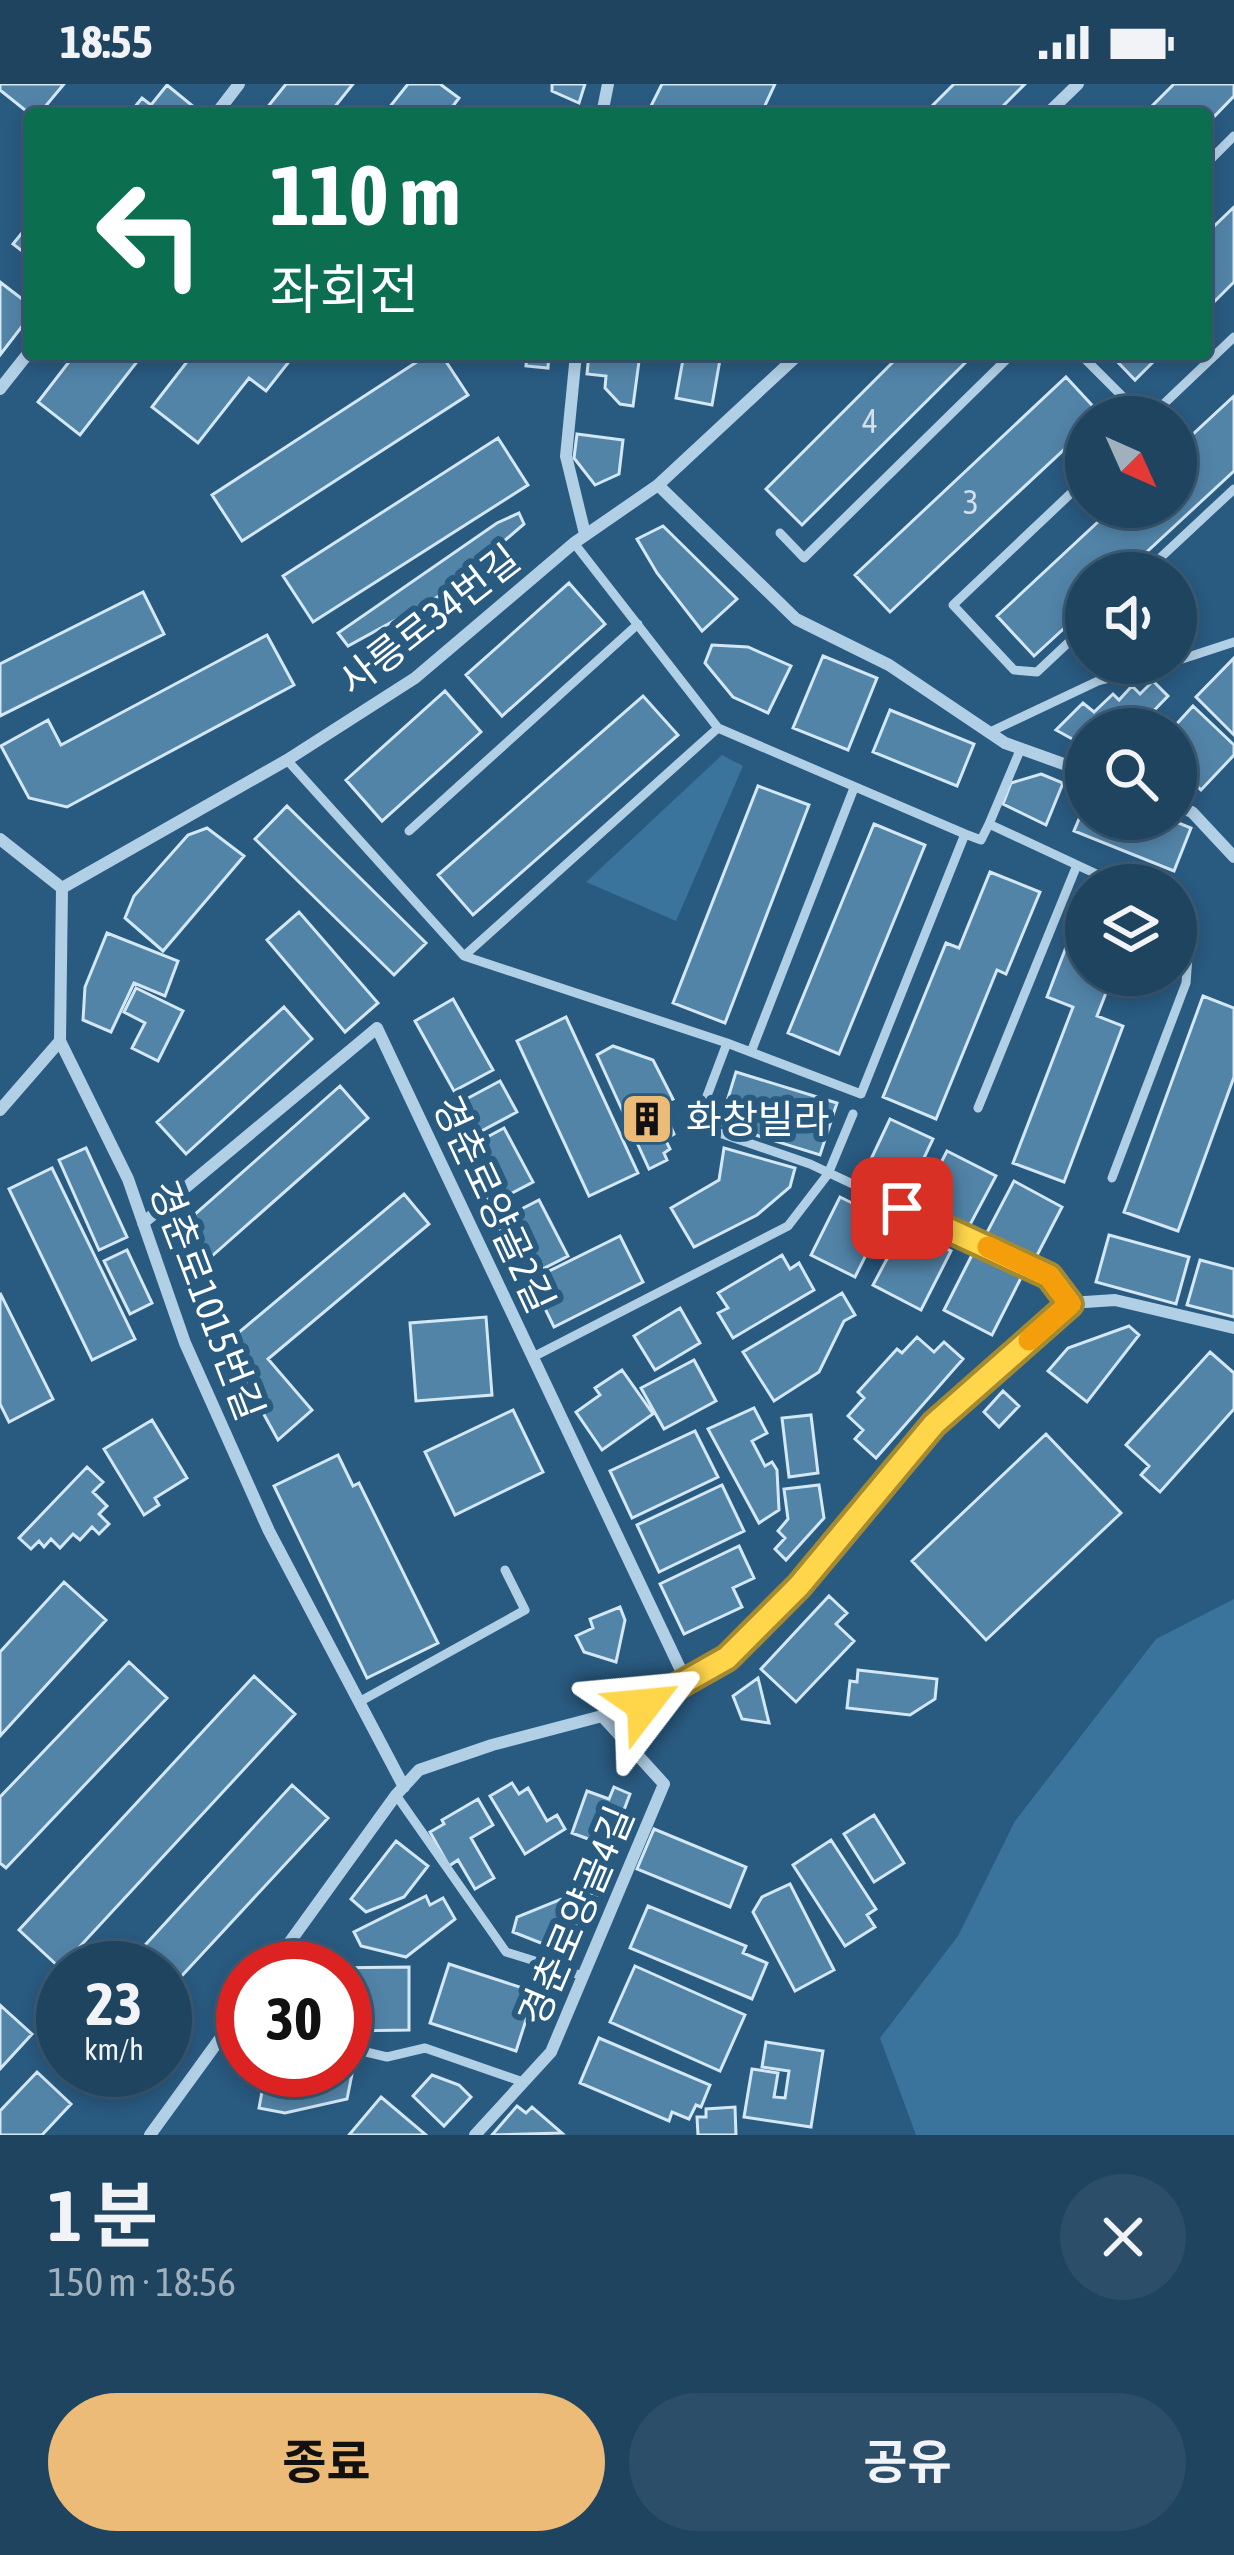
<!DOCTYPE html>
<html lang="ko">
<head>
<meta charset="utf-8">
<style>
  :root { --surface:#1f4460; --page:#2c4e69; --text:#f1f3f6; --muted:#a1b0bd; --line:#3c5c75; --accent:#ecbb78 }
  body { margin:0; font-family:"Asap Condensed","Noto Sans KR",sans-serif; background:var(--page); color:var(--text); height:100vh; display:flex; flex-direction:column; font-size:45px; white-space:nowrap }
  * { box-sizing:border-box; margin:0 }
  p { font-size:39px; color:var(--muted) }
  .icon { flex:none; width:66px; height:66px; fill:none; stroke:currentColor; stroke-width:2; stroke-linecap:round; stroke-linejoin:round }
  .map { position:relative; height:2051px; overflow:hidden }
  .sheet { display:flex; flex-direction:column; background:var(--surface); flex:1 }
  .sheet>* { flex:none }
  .hud { position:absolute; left:24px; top:24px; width:1188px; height:252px; border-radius:12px; box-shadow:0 6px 18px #0003,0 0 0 3px var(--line); background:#0b6e4f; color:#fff; overflow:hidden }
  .needle { width:78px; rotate:135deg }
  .controls { position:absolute; left:1065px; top:312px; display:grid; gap:24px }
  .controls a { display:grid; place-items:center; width:132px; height:132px; border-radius:50%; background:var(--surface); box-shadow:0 6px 18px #0003,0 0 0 3px var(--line); font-size:60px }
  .speed { position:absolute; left:36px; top:1857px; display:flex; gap:24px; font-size:60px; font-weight:700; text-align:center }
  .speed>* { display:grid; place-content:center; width:156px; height:156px; border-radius:50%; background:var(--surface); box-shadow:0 6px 18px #0003,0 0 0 3px var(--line); line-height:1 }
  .speed small { font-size:30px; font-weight:400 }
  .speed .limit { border:18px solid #d22; background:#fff; color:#111 }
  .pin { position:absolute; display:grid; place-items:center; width:102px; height:102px; color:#fff; margin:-51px; border-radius:24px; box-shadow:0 6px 18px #0006 }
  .me { position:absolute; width:132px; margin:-66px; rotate:61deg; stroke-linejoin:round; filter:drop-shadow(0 0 9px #0008) }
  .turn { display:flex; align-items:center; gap:42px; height:252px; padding:0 48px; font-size:54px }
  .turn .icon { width:156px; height:156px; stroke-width:2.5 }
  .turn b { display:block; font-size:84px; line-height:102px }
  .round { display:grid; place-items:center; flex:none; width:126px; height:126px; border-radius:63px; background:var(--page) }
  .summary { display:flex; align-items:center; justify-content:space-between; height:204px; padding:0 48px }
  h1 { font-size:72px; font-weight:700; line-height:90px }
  .cta { display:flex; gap:24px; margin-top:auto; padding:24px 48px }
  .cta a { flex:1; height:138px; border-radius:72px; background:var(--accent); color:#111; font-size:48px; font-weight:700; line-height:138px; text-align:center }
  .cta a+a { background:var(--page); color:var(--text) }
  .status { display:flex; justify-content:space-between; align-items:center; height:84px; padding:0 60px; background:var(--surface); direction:ltr }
  .status svg { height:33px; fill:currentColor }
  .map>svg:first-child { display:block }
  .green { fill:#3a739b }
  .building { fill:#5284a8; stroke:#d3e7f4; stroke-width:3 }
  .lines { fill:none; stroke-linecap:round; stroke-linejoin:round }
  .service { stroke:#b1cfe5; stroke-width:9 }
  .minor { stroke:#b1cfe5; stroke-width:12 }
  .route-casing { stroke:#a68a30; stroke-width:30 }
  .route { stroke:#ffd54a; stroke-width:21 }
  .slow { stroke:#f59e0b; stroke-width:21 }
  .labels { text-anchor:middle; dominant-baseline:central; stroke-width:12; stroke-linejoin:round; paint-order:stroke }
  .number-label { font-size:33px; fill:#d4e0e9 }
  .street-label { font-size:39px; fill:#fff; stroke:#295a80 }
  .poi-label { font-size:39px; fill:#fff; stroke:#295a80; text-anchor:start }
</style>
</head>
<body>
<div class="status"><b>18:55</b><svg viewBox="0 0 49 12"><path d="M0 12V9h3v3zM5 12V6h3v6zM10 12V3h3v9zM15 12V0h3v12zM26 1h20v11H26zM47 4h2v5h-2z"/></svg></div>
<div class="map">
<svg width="1234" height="2051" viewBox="0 0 1234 2051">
  <rect width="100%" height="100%" fill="#295a80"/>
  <!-- green -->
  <path class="green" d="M722 671 743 682 676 837 586 798Z
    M1234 1515V2051H916L880 1954 958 1852 1015 1737 1156 1555Z"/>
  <!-- building -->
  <path class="building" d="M0 0H64L39 30H30L0 6Z
    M286 0H353L329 30H262Z
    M408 0H440L459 14 447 30H384Z
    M552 0H585L579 19 552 7Z
    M662 0H775L761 30H647Z
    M954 0H1025L995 30H924Z
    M1174 0H1234V12L1206 41V30H1144Z
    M167 1 194 23 189 30H129L142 14 151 21Z
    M1234 123V198L1206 226V150Z
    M30 139V173L13 160Z
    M0 198 30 221V232L0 271Z
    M75 270H143L80 351 38 318Z
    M193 270H295L266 307 249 294 198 359 152 323Z
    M429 270H441L468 311 242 457 212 411Z
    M527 270H549L548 284 526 282Z
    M589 270H640L633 322 620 320 605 304 606 292 587 290Z
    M684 270H721L712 321 676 314Z
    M901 270H974L802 441 766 405Z
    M1110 270H1161L1135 296Z
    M1066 293 1101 331 1086 333V345L890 528 855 491Z
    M1234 312V387L1124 489H1086V524L1034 572 997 532 1114 423H1176V366Z
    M577 350 623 356 619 390 595 401 574 374Z
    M498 354 528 401 313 538 283 492Z
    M519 429 524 440 441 511 348 562 338 549 497 439Z
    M663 442 737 515 702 547 657 489 637 455Z
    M569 499 605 540 502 632 466 591Z
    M143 508 164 550 0 632V580Z
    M267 551 294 601 67 723 29 714 1 662 48 636 61 661Z
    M712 561 748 563 791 582 768 629 733 613 705 579Z
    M823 572 877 594 848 666 793 644Z
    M1234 574V651L1196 613Z
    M1153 597 1168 612 1136 645H1086L1085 662 1056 646 1083 619 1094 628 1113 610 1119 616 1132 602 1140 610Z
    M445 607 481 648 382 737 346 696Z
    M643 612 678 651 473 831 438 791Z
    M1193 622 1234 661V671L1201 706 1176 684V645H1172Z
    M890 626 974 660 957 702 873 668Z
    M1041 690 1063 699 1046 741 1003 720 1011 699Z
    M758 702 809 721 725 939 673 919Z
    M1086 718V735H1169L1191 744 1174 787 1074 747Z
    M287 722 426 859 394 891 255 755Z
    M874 740 925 761 839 970 788 949Z
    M207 744 244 772 163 867 125 834 134 812 188 751Z
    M990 788 1040 808 1006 890 997 886 936 1035 883 1013 946 859 959 864Z
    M299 828 378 919 345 948 267 856Z
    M1078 832 1086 835V891H1113L1097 932 1123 942 1064 1098 1013 1079 1073 923 1047 913Z
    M107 849 178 877 165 912 134 899 111 948 83 936 85 903Z
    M136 904 183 927 158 977 132 964 145 939 124 928Z
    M1203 912 1234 924V993L1178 1147 1124 1128Z
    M453 915 493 986 454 1007 415 937Z
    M284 923 312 955 186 1070 157 1038Z
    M566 933 638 1089 589 1112 517 957Z
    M613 962 653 976 673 1015 661 1020 674 1050 665 1055 670 1065 664 1069 667 1076 649 1085 597 971Z
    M736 988 837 1019 820 1071 720 1040Z
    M500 997 517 1028 459 1059 442 1028Z
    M340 1002 368 1034 203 1180 175 1148Z
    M890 1035 933 1055 906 1112 863 1092Z
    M504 1044 533 1098 491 1120 463 1066Z
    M86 1064 127 1153 99 1166 59 1076Z
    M724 1064 795 1084 790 1103 757 1131 694 1163 671 1124 719 1096Z
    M947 1067 996 1092 965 1150 917 1125Z
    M52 1084 135 1255 92 1276 9 1105Z
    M1014 1097 1062 1123 1032 1181 983 1156Z
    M404 1110 429 1140 268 1275 312 1326 278 1356 225 1260Z
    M840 1113 884 1135 855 1193 811 1171Z
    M539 1116 568 1172 525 1194 496 1138Z
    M904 1143 951 1167 921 1226 873 1201Z
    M1109 1151 1189 1173 1176 1220 1096 1198Z
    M620 1152 643 1198 554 1243 531 1196Z
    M127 1166 152 1219 130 1230 104 1177Z
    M974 1167 1022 1192 992 1251 944 1226Z
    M782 1171 790 1185 799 1179 814 1206 733 1254 718 1229 728 1224 718 1209Z
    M1200 1176 1234 1185V1233L1187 1221Z
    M0 1209 53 1315 9 1338 0 1320Z
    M842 1209 855 1231 844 1237 819 1288 774 1317 743 1268Z
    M680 1224 700 1259 655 1286 634 1252Z
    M486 1233 492 1311 416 1317 410 1239Z
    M1129 1242 1139 1251 1087 1318 1048 1287 1068 1264Z
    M917 1253 934 1268 944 1258 963 1275 876 1374 855 1355 863 1346 848 1332 864 1314 858 1308 897 1265 902 1269Z
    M1210 1268 1234 1289V1325L1160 1408 1141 1391 1149 1382 1126 1361Z
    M694 1276 716 1317 664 1345 641 1304Z
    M622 1286 653 1330 602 1366 576 1328 600 1311 595 1304Z
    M1003 1307 1019 1322 999 1343 984 1328Z
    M754 1324 767 1349 752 1357 765 1382 772 1378 777 1386 779 1426 759 1439 708 1345Z
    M513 1326 543 1388 455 1431 425 1368Z
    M811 1331 818 1389 789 1393 782 1334Z
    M152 1336 187 1394 155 1414 159 1421 144 1431 104 1365Z
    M695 1347 718 1393 632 1434 610 1387Z
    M1046 1350 1121 1429 986 1556 912 1477Z
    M338 1371 353 1402 359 1399 438 1559 367 1594 274 1402Z
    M87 1383 103 1398 93 1408 107 1422 99 1430 109 1440 99 1450 92 1443 80 1456 73 1450 60 1464 51 1455 44 1463 39 1457 31 1465 19 1454Z
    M722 1401 744 1447 659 1488 637 1441Z
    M819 1401 824 1434 786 1476 775 1465 785 1454 778 1447 788 1435 784 1405Z
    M739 1462 754 1494 733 1504 742 1523 684 1550 660 1500Z
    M64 1498 106 1536 0 1652V1568Z
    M829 1512 847 1529 836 1540 854 1557 796 1618 761 1585Z
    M620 1523 625 1536 616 1578 584 1568 576 1552 593 1544 590 1535Z
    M129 1578 167 1614 6 1784 0 1779V1713Z
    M858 1586 937 1595 935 1615 910 1631 847 1624 850 1597 857 1598Z
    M254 1592 295 1630 60 1884 19 1846Z
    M758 1594 769 1639 742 1635 733 1612Z
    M512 1699 519 1710 528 1704 547 1737 557 1731 565 1745 525 1770 490 1712Z
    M292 1701 328 1734 165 1910V1884H124Z
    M614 1703 630 1710 610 1763 572 1749 587 1707 609 1715Z
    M478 1715 493 1741 471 1754 494 1794 475 1805 458 1776 449 1782 430 1748 444 1740 442 1736Z
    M874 1731 904 1779 874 1798 844 1750Z
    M654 1745 746 1783 730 1823 637 1785Z
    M831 1756 876 1825 867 1831 875 1843 845 1862 793 1781Z
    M396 1757 428 1782 404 1813 366 1828 351 1815Z
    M790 1800 834 1886 795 1907 753 1828 762 1813Z
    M581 1807 596 1813 574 1872 513 1848 517 1833Z
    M426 1812 430 1821 443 1814 455 1835 406 1873 361 1862 354 1848Z
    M648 1822 746 1862 743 1869 767 1879 752 1915 630 1864Z
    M449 1880 535 1908 516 1967 430 1939Z
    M635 1882 745 1931 720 1987 610 1938Z
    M409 1883V1946L345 1947V1884H325Z
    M0 1921 32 1950 0 1985Z
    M599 1954 710 2001 701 2023 696 2021 689 2035 672 2028 669 2037 580 1999Z
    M766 1958 823 1967 811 2043 744 2033 752 1985 778 1989 774 2013 785 2014 789 1987 762 1983Z
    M345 1983 353 1985 347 2015 285 2029 259 2024 266 1986H345Z
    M37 1988 71 2020 42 2051H0V2027Z
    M432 1991 459 2001 471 2013 444 2042 413 2012Z
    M381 2013 426 2051H349Z
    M517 2022 526 2029 532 2023 562 2049 492 2051Z
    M735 2023 736 2051H698L697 2033H706V2025Z"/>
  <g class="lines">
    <!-- service -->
    <path class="service" d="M1206 80 1234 52
      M1080 270 1143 333
      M1150 333 1234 253
      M1086 395 953 521 1014 586 1037 588 1086 542
      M780 449 804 474 1012 270
      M574 459 718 644 965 750 981 756 989 740 1120 801
      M1144 489 1234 405
      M1176 577 1234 558
      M990 648 1098 597 1169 579
      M287 676 464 872 727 959 861 1010 965 750
      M989 740 1021 664
      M409 747 638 540
      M464 872 718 644
      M727 959 696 1041 810 1080 1049 1192 1070 1219
      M751 968 854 704
      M978 1024 1077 781
      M1112 1094 1186 899 1191 834 1176 827
      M533 1273 788 1142 828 1090 853 1030
      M359 1618 525 1526 505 1486
      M396 1711 506 1868 583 1892
      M345 1963 387 1973 425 1964 523 1998"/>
    <!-- minor -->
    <path class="minor" d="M216 30 239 0
      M602 30 608 0
      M1047 30 1078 0
      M576 270 566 372 585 450
      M0 305 30 267
      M658 401 796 535 889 581 1005 659 1086 688
      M1176 722 1192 728 1234 773
      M0 755 62 804
      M62 804 60 957 128 1095 185 1259 269 1447 404 1703
      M62 804 287 676 415 594 574 459 658 401 799 270
      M0 1026 60 957
      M143 1139 377 944 686 1597
      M271 1884 396 1711 419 1686 492 1661 644 1621 727 1574 799 1503 933 1340 1070 1219 1115 1216 1234 1244
      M150 2051 243 1923
      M475 2051 551 1968 664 1700 602 1632"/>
  </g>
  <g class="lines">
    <!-- route casing -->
    <g class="route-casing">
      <path id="route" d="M644 1621 727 1574 799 1502 934 1340 1070 1220 1049 1192 902 1124"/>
    </g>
    <!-- route -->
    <use href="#route" class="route"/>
    <!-- slow -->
    <path class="slow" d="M988 1163 1049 1192 1070 1220 1029 1256"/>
  </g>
  <!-- icons -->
  <defs>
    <g id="building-square" transform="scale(2.7)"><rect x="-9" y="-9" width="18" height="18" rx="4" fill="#ecbb78" stroke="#295a80"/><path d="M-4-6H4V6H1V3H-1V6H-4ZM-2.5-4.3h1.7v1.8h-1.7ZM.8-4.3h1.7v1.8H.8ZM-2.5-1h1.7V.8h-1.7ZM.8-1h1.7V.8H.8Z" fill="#111"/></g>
  </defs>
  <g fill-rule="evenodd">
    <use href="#building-square" x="647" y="1035"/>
  </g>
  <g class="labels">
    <!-- number labels -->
    <g class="number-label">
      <text x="870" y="337">4</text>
      <text x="971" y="418">3</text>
    </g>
    <!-- street labels -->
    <g class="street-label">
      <text transform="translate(429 536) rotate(-38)">사릉로34번길</text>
      <text transform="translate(494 1120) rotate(65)">경춘로양골2길</text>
      <text transform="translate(207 1216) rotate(69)">경춘로1015번길</text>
      <text transform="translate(576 1832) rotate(-67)">경춘로양골4길</text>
    </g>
    <!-- poi labels -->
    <g class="poi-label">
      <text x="686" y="1035">화창빌라</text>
    </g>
  </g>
</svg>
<div class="controls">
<a><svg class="needle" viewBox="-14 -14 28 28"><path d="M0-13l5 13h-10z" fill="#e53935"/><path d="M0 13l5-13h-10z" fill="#a1b0bd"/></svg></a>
<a><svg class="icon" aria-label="sound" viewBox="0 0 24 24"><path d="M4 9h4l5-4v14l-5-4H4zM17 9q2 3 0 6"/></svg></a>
<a><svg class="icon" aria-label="search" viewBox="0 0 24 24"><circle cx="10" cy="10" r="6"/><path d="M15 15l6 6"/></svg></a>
<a><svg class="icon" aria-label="layers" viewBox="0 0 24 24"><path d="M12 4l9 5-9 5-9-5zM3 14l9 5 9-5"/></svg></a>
</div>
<div class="speed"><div>23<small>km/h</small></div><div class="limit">30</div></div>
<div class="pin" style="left:902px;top:1124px;background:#d93025"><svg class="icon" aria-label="arrive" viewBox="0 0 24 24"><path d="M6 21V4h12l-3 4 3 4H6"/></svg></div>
<svg class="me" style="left:644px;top:1621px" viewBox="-20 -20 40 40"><path d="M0-17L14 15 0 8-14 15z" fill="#ffd54a" stroke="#fff" stroke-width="4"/></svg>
<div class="hud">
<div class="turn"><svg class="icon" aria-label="left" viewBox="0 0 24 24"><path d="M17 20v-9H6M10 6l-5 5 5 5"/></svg><div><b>110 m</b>좌회전</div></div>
</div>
</div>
<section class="sheet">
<div class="summary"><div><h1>1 분</h1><p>150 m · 18:56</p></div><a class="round"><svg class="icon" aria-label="close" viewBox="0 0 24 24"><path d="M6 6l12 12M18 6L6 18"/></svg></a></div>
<div class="cta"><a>종료</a><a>공유</a></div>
</section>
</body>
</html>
